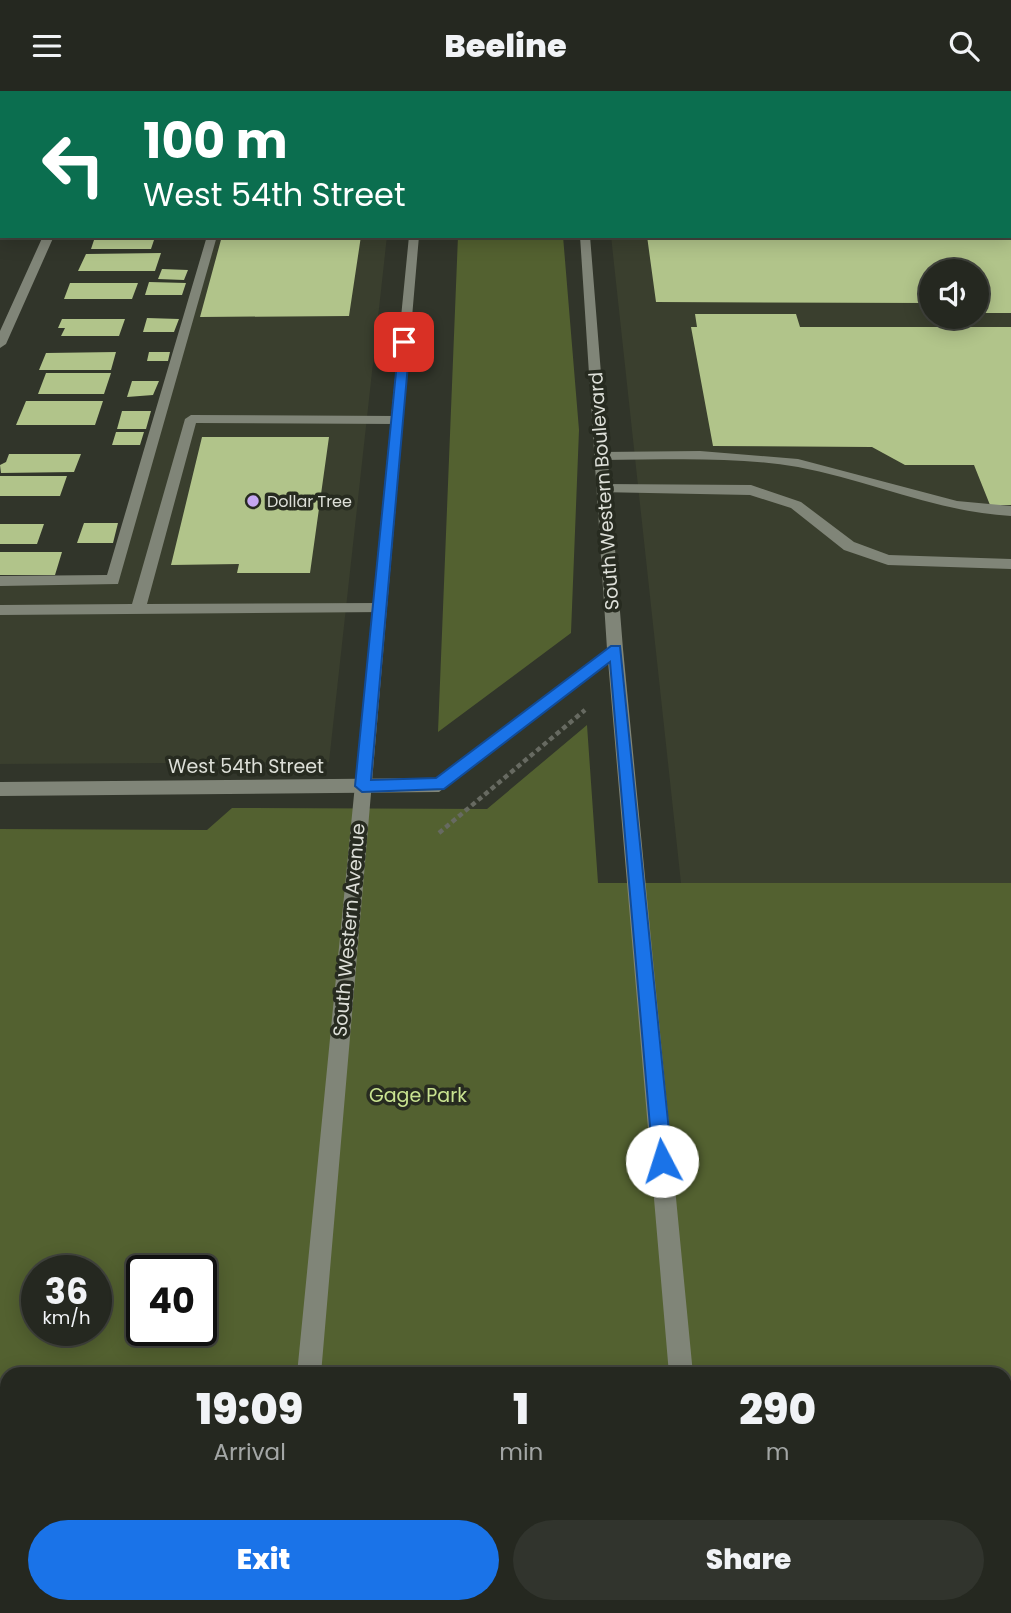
<!DOCTYPE html>
<html lang="en">
<head>
<meta charset="utf-8">
<style>
  :root { --surface:#252820; --page:#31342d; --text:#f1f3f6; --muted:#a3a6a5; --line:#42443e; --accent:#1a73e8 }
  body { margin:0; font-family:Poppins,sans-serif; background:var(--page); color:var(--text); height:100vh; display:flex; flex-direction:column; font-size:26px; white-space:nowrap }
  * { box-sizing:border-box; margin:0 }
  p { font-size:23px; color:var(--muted) }
  .icon { flex:none; width:38px; height:38px; fill:none; stroke:currentColor; stroke-width:2; stroke-linecap:round; stroke-linejoin:round }
  .map { position:relative; flex:1; overflow:hidden }
  .side { position:absolute; left:0px; top:1276px; width:1012px; height:247px; display:flex; flex-direction:column; background:var(--surface); border-radius:21px 21px 0 0; box-shadow:0 4px 18px #0003,0 0 0 2px var(--line) }
  .side>* { flex:none }
  .hud { position:absolute; left:0px; top:0px; width:1012px; height:147px; box-shadow:0 4px 18px #0003,0 0 0 2px var(--line); background:#0b6e4f; color:#fff; overflow:hidden }
  .buttons { position:absolute; left:919px; top:168px; display:grid; gap:14px }
  .buttons a { display:grid; place-items:center; width:70px; height:70px; border-radius:50%; background:var(--surface); box-shadow:0 4px 18px #0003,0 0 0 2px var(--line); font-size:35px }
  .speed { position:absolute; left:21px; top:1164px; display:flex; gap:14px; font-size:35px; font-weight:700; text-align:center }
  .speed>* { display:grid; place-content:center; width:91px; height:91px; border-radius:50%; background:var(--surface); box-shadow:0 4px 18px #0003,0 0 0 2px var(--line); line-height:1 }
  .speed small { font-size:18px; font-weight:400 }
  .speed .limit { border:4px solid #111; border-radius:10px; background:#fff; color:#111 }
  .pin { position:absolute; display:grid; place-items:center; width:60px; height:60px; color:#fff; margin:-30px; border-radius:14px; box-shadow:0 4px 10px #0006 }
  .me { position:absolute; width:77px; margin:-38px; rotate:355deg; stroke-linejoin:round; filter:drop-shadow(0 0 5px #0008) }
  .turn { display:flex; align-items:center; gap:24px; height:147px; padding:0 28px; font-size:32px }
  .turn .icon { width:91px; height:91px; stroke-width:2.5 }
  .turn b { display:block; font-size:49px; line-height:60px }
  .eta { display:flex; justify-content:space-evenly; align-items:center; height:119px; text-align:center }
  .eta b { font-size:42px; font-weight:800; line-height:49px }
  .button { display:flex; gap:14px; margin-top:auto; padding:14px 28px }
  .button a { flex:1; height:80px; border-radius:42px; background:var(--accent); color:#fff; font-size:28px; font-weight:800; line-height:80px; text-align:center }
  .button a+a { background:var(--page); color:var(--text) }
  header { display:flex; justify-content:space-between; align-items:center; height:91px; padding:0 28px; background:var(--surface); font-size:32px; font-weight:800 }
  .map>svg:first-child { display:block }
  .built { fill:#3a3f2e; fill-rule:evenodd }
  .green { fill:#536130; fill-rule:evenodd }
  .building { fill:#b1c48a }
  .lines { fill:none; stroke-linecap:round; stroke-linejoin:round }
  .path { stroke:#676a61; stroke-width:4.5; stroke-dasharray:5 3.5; stroke-linecap:butt }
  .lane { fill:#808578; fill-rule:evenodd }
  .street { fill:#808578; fill-rule:evenodd }
  .secondary { fill:#808578; fill-rule:evenodd }
  .route { fill:#1a73e8; stroke:#114b97; stroke-width:2 }
  .poi-dot { fill:#c5a7f1; stroke:#272b20; stroke-width:2.5 }
  .labels { text-anchor:middle; dominant-baseline:central; stroke-width:7; stroke-linejoin:round; paint-order:stroke }
  .far-poi-label { font-size:16px; fill:#dddfd8; stroke:#272b20; text-anchor:start }
  .street-label { font-size:19px; fill:#dddfd8; stroke:#272b20 }
  .park-label { font-size:19px; fill:#c9e390; stroke:#272b20 }
</style>
</head>
<body>
<header><svg class="icon" aria-label="menu" viewBox="0 0 24 24"><path d="M4 6h16M4 12h16M4 18h16"/></svg>Beeline<svg class="icon" aria-label="search" viewBox="0 0 24 24"><circle cx="10" cy="10" r="6"/><path d="M15 15l6 6"/></svg></header>
<div class="map">
<svg width="1011" height="1522" viewBox="0 0 1011 1522">
  <rect width="100%" height="100%" fill="#31352a"/>
  <!-- built -->
  <path class="built" d="M596 0H1011V792H681L611 145H1010V2ZM931 180H976V226H931Z
    M212 145H387L329 671 0 673V490L113 489Z"/>
  <!-- green -->
  <path class="green" d="M458 145H563L579 339 571 542 438 641Z
    M587 634 598 792H1011V1522H0V738L207 739 232 717 487 718ZM37 1180H96V1239H37ZM142 1180H201V1239H142ZM7 1283H1004V1516H7Z"/>
  <!-- building -->
  <path class="building" d="M222 145H361L349 225 200 226Z
    M647 145H1011V222H976V180H931V212L656 211Z
    M95 146H155L151 158H91Z
    M161 162 155 180H78L86 163Z
    M162 178 188 179 184 189 158 188Z
    M149 191 186 192 182 204H145Z
    M70 192H138L132 208H64Z
    M695 223H796L800 236H1011V414H990L974 374H905L872 356 713 355 691 236H697Z
    M147 227 179 228 174 241H143Z
    M62 228H125L119 245H61L65 237H58Z
    M116 261 111 279H39L46 262Z
    M149 261H170L168 270H147Z
    M46 282H111L104 303H38Z
    M132 290H159L153 304 127 306Z
    M26 310H103L95 334H16Z
    M122 320H151L146 338H117Z
    M116 341H144L140 354H112Z
    M202 346H329L310 482H237L239 473 171 474Z
    M9 363H81L74 381 1 382 0 374 6 371Z
    M0 385H67L60 405H0Z
    M84 432H118L113 452H77Z
    M0 433H44L37 453H0Z
    M0 461H62L55 484H0Z"/>
  <g class="lines">
    <!-- path -->
    <path class="path" d="M439 742 585 619"/>
    <!-- lane -->
    <path class="lane" d="M249 0H259V2H249Z
      M1010 23H1011V29H1010Z
      M1010 114H1011V120H1010Z
      M207 145H217L118 493 0 495V485L107 484Z
      M191 324 397 325 403 329 397 333 196 332 147 513 381 512 386 513V521L0 524V514L132 513 185 328Z
      M700 360 798 368 957 410 1011 415V425C937 421 871 390 798 376 733 365 666 369 601 369L594 365 601 361Z
      M603 393 751 394 801 411 854 451 889 464 1011 468V478L888 474 844 459 791 417 750 404 598 401V395Z"/>
    <!-- street -->
    <path class="street" d="M109 0H119L108 2Z
      M0 23H2V29H0Z
      M43 145H54L6 253 0 257V240Z
      M615 552 623 558 620 562 439 701 0 705V691L436 687Z"/>
    <!-- secondary -->
    <path class="secondary" d="M421 0H431V2H421Z
      M569 0H579V2H569Z
      M409 145H419L321 1283H297Z
      M580 145H590L623 558 693 1283H669L607 558Z
      M275 1516H301V1522H275Z
      M688 1516H714L715 1522H689Z"/>
  </g>
  <!-- route -->
  <path class="route" d="M404 248 410 251 371 689 436 687 611 555H620L672 1070 669 1077 662 1080 655 1077 653 1070 610 571 444 698 362 701 355 695 399 251Z"/>
  <!-- markers -->
  <circle class="poi-dot" cx="253" cy="410" r="7"/>
  <g class="labels">
    <!-- far-poi labels -->
    <g class="far-poi-label">
      <text x="267" y="410">Dollar Tree</text>
    </g>
    <!-- street labels -->
    <g class="street-label">
      <text transform="translate(604 400) rotate(-94)">South Western Boulevard</text>
      <text x="246" y="675">West 54th Street</text>
      <text transform="translate(349 839) rotate(-85)">South Western Avenue</text>
    </g>
    <!-- park labels -->
    <g class="park-label">
      <text x="418" y="1004">Gage Park</text>
    </g>
  </g>
</svg>
<div class="buttons">
<a><svg class="icon" aria-label="sound" viewBox="0 0 24 24"><path d="M4 9h4l5-4v14l-5-4H4zM17 9q2 3 0 6"/></svg></a>
</div>
<div class="speed"><div>36<small>km/h</small></div><div class="limit">40</div></div>
<div class="pin" style="left:404px;top:251px;background:#d93025"><svg class="icon" aria-label="arrive" viewBox="0 0 24 24"><path d="M6 21V4h12l-3 4 3 4H6"/></svg></div>
<svg class="me" style="left:662px;top:1070px" viewBox="-20 -20 40 40"><circle r="19" fill="#fff"/><path d="M0-13L10 11 0 6-10 11z" fill="#1a73e8"/></svg>
<div class="hud">
<div class="turn"><svg class="icon" aria-label="left" viewBox="0 0 24 24"><path d="M17 20v-9H6M10 6l-5 5 5 5"/></svg><div><b>100 m</b>West 54th Street</div></div>
</div>
<section class="side">
<div class="eta">
<div><b>19:09</b><p>Arrival</p></div>
<div><b>1</b><p>min</p></div>
<div><b>290</b><p>m</p></div>
</div>
<div class="button"><a>Exit</a><a>Share</a></div>
</section>
</div>
</body>
</html>
